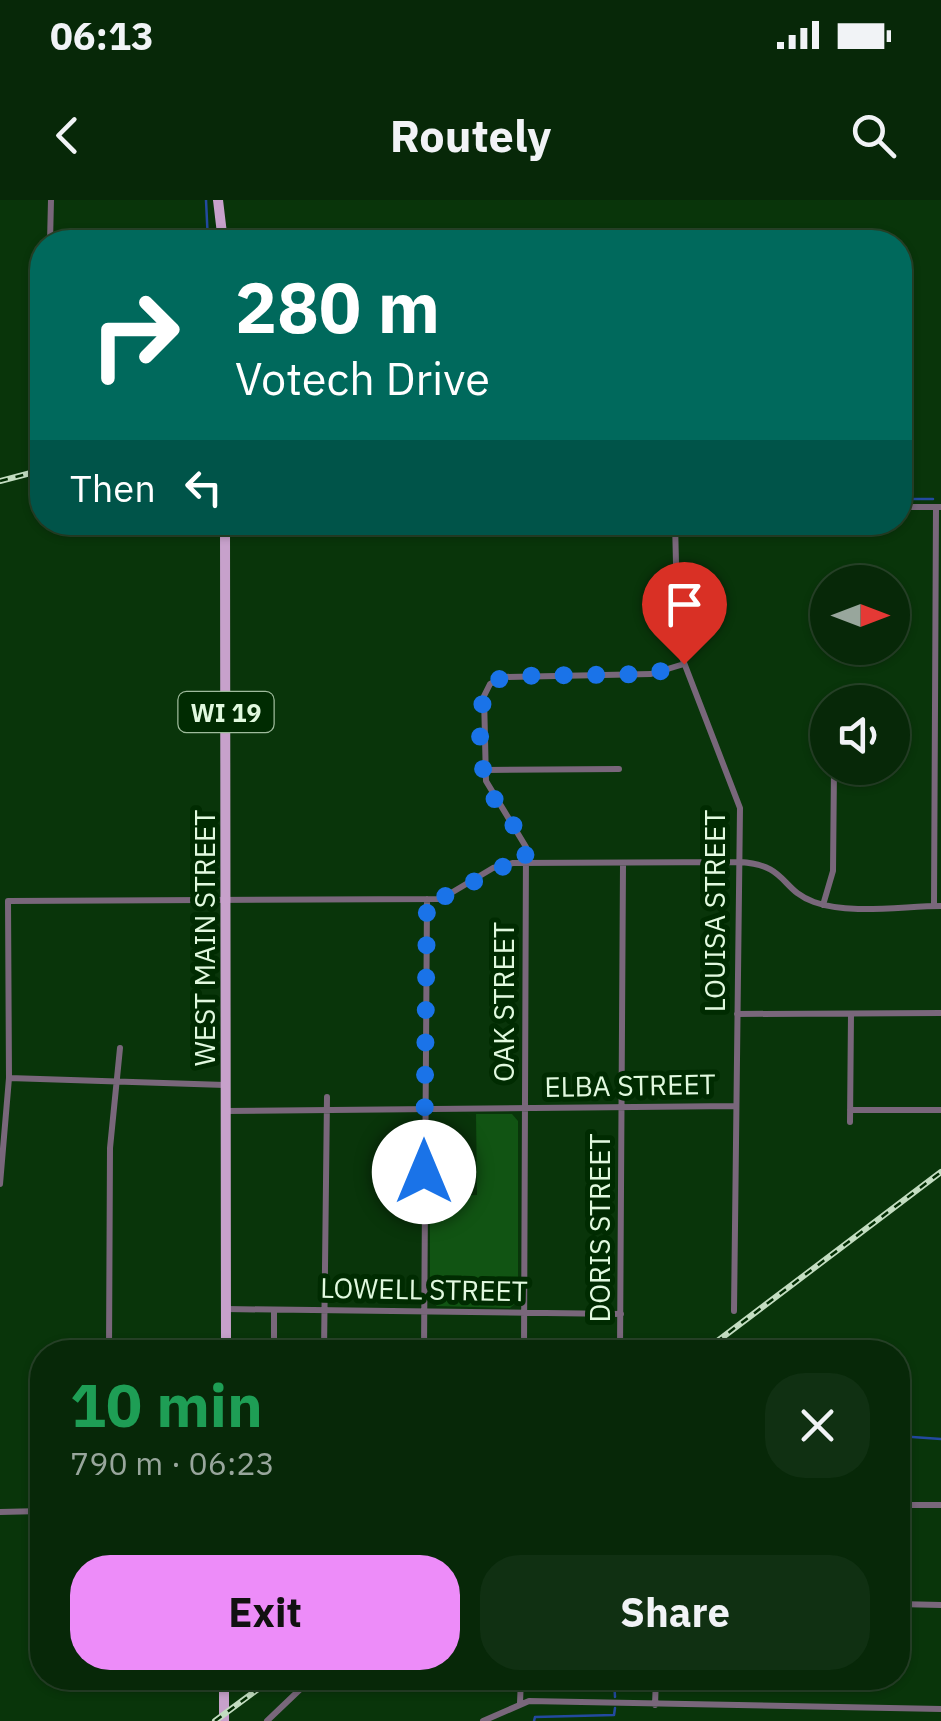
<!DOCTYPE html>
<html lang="en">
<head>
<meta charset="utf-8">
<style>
  :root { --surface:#072808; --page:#103012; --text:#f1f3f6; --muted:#98a69c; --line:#284429; --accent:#ed8cf9 }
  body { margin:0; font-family:"IBM Plex Sans",sans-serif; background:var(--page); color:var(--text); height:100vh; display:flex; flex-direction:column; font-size:38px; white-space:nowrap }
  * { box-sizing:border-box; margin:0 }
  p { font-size:32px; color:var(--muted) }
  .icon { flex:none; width:55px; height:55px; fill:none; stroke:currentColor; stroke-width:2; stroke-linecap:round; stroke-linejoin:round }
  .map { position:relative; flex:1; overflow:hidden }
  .sheet { position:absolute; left:30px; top:1140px; width:880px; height:350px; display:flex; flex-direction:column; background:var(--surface); border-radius:40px; box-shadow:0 2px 8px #0004,0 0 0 2px var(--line) }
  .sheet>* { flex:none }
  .hud { position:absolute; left:30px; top:30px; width:882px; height:305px; border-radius:40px; box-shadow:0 2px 8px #0004,0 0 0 2px var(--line); background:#00695c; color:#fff; overflow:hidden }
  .needle { width:65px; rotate:90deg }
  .controls { position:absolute; left:810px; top:365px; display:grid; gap:20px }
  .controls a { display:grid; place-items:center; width:100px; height:100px; border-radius:50%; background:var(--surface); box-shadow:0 2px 8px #0004,0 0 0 2px var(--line); font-size:50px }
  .pin { position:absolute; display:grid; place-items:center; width:85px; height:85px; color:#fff; margin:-102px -42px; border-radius:50% 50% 50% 0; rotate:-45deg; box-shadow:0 0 10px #0007 }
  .pin .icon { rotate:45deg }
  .me { position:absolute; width:110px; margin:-55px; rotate:0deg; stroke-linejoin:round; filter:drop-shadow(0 0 8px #0008) }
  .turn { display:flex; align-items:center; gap:35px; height:210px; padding:0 40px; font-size:45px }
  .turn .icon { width:130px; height:130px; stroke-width:2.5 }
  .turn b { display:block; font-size:70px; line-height:85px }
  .then { display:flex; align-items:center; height:95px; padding:0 40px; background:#0003; gap:20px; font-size:38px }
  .round { display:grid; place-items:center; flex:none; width:105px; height:105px; border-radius:40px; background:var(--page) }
  .overview { display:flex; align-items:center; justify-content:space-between; height:170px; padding:0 40px }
  h1 { font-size:60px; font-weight:700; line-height:75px; color:#1e9e55 }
  .action { display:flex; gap:20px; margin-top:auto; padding:20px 40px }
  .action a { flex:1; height:115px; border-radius:40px; background:var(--accent); color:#111; font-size:40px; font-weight:700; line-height:115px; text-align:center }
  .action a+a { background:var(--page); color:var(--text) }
  .status { display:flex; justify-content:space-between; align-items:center; height:70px; padding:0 50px; background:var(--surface); direction:ltr }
  .status svg { height:28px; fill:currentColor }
  header { display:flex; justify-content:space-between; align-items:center; height:130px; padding:0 40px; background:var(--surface); font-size:45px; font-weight:700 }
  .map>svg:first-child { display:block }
  .green { fill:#115413 }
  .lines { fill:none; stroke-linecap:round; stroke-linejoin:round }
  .stream { stroke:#234aa0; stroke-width:2.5 }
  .minor { stroke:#79677b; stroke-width:6 }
  .primary { stroke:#c7a1cb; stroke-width:10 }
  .rail-casing { stroke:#c3ddc1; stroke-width:6 }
  .rail { stroke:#002b01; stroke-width:2.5; stroke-dasharray:8; stroke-linecap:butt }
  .route { stroke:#1a73e8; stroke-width:18; stroke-dasharray:0 32.4 }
  .labels { text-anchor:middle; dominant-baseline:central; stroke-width:10; stroke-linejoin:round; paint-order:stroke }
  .shield { fill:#002b01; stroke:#9ebb9c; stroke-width:2.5 }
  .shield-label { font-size:25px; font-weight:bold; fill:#e1f9df }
  .street-label { font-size:28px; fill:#e1f9df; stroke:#002b01 }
</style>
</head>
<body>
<div class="status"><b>06:13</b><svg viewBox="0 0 49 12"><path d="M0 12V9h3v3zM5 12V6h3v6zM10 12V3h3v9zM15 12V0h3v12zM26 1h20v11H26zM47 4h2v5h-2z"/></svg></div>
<header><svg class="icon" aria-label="back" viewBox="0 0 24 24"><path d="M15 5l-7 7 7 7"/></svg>Routely<svg class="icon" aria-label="search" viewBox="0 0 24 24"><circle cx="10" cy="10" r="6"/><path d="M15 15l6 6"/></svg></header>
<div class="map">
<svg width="941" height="1521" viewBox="0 0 941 1521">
  <rect width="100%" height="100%" fill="#09350a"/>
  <!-- green -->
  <path class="green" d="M476 914H512L518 921V1101L510 1108 437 1106 430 1100V997L477 995Z"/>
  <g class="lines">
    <!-- stream -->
    <path class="stream" d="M206 0 208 42
      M900 299H933
      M898 1236 941 1239
      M614 1478 615 1497
      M534 1521 535 1517 614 1515 615 1508"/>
    <!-- minor -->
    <path class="minor" d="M50 42 51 0
      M900 307H941
      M675 322 678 447 740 608 734 1111
      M826 519 828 521
      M484 570 619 569
      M823 705 833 671 834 568
      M934 706 936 307
      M737 814 941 813
      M9 878 225 885
      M850 910H941
      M226 911 735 906
      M850 922 851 814
      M0 984 9 878 8 701 441 699 493 668 513 663 740 662C788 665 780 690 814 702 850 715 903 706 941 706
      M226 1109 621 1114
      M109 1152 110 948 120 848
      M274 1152V1110
      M324 1152 327 897
      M424 1152 427 699
      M524 1152 526 647 486 581 484 496 490 484 502 477 651 474 684 464
      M620 1152 623 664
      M898 1305H941
      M0 1312 42 1311
      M898 1404 941 1405
      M520 1503 521 1478
      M655 1505 656 1478
      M267 1521 312 1478
      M483 1521 529 1501 941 1509"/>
    <!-- primary -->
    <path class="primary" d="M218 0 223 42
      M225 322 226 1152
      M224 1521V1478"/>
    <!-- rail casing -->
    <g class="rail-casing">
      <path id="rail" d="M0 281 42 270
        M703 1152 941 972
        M215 1521 273 1478"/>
    </g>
    <!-- rail -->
    <use href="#rail" class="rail"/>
  </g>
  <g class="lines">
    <!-- route -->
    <path class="route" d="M424 972 427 699C466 699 485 661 526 664 526 631 506 620 491 593 478 570 477 515 486 490L496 480 510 476 651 474 684 464"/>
  </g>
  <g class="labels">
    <!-- shield labels -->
    <rect class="shield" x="178.5" y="492" width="95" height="40" rx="8"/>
    <g class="shield-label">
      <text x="226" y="512">WI 19</text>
    </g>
    <!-- street labels -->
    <g class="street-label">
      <text transform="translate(714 711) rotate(-90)">LOUISA STREET</text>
      <text transform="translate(204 738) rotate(-90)">WEST MAIN STREET</text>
      <text transform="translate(503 802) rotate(-90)">OAK STREET</text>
      <text transform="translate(630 885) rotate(-1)">ELBA STREET</text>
      <text transform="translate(599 1028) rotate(-90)">DORIS STREET</text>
      <text transform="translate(424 1089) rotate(1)">LOWELL STREET</text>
    </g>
  </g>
</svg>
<div class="controls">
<a><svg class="needle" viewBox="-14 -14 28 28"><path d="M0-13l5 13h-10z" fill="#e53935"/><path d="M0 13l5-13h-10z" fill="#98a69c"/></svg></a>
<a><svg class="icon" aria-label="sound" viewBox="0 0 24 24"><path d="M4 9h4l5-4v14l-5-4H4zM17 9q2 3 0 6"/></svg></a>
</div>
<div class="pin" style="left:684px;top:464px;background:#d93025"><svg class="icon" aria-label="arrive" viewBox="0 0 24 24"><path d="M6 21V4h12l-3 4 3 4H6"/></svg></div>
<svg class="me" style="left:424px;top:972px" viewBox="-20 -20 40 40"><circle r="19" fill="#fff"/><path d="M0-13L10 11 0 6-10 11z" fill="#1a73e8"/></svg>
<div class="hud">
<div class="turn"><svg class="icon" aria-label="right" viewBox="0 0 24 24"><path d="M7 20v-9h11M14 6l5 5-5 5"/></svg><div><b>280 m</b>Votech Drive</div></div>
<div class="then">Then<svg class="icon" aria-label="left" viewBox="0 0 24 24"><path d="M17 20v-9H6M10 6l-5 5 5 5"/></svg></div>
</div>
<section class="sheet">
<div class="overview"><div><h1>10 min</h1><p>790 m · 06:23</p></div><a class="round"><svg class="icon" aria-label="close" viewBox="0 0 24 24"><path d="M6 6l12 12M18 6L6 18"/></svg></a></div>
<div class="action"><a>Exit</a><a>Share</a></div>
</section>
</div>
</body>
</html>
